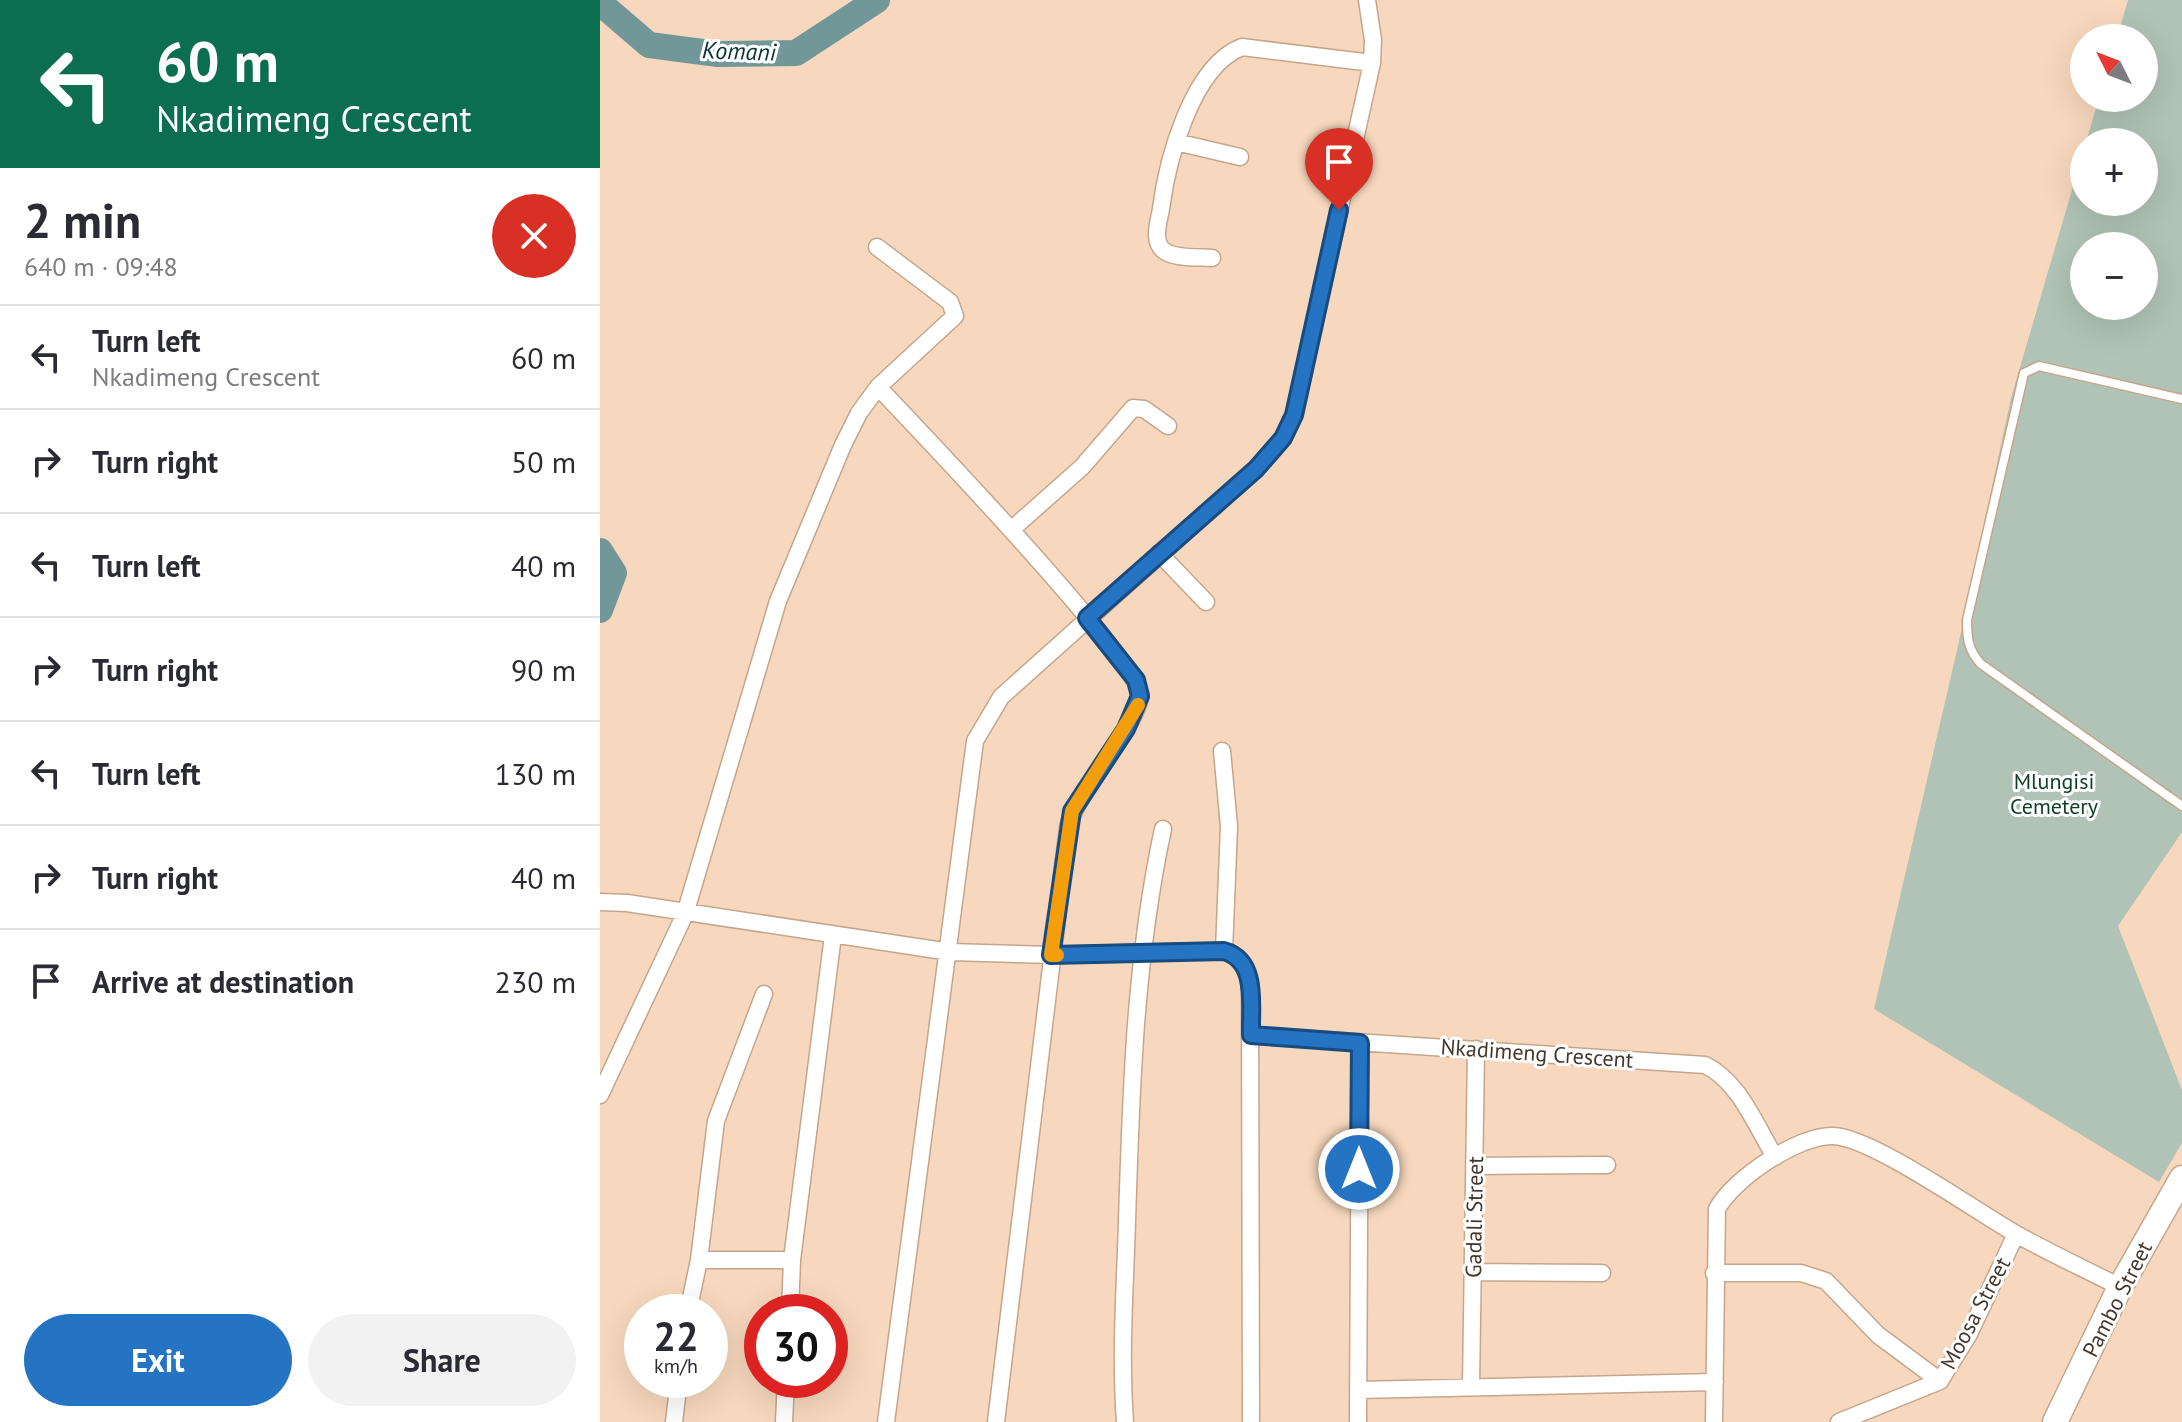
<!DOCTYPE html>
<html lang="en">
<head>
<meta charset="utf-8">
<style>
  :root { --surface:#fff; --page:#f2f2f3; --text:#2b2b33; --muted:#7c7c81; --line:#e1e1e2; --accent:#2574c3 }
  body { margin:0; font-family:"PT Sans",sans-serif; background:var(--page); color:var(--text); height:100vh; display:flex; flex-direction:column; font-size:30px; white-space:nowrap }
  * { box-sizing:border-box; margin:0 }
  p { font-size:26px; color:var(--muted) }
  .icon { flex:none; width:44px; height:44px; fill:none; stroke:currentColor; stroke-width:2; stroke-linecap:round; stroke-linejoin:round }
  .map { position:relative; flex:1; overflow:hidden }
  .side { display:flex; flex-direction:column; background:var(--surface); width:600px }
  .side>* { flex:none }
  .hud { background:#0b6e4f; color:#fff; overflow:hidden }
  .needle { width:52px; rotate:312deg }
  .fabs { position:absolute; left:1470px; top:24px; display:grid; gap:16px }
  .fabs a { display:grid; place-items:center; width:88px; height:88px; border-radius:50%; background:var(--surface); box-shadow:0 8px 32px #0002; font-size:40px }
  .speed { position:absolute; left:24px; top:1294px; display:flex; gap:16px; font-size:40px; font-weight:700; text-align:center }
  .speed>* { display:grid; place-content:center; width:104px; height:104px; border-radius:50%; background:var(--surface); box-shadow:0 8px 32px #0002; line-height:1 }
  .speed small { font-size:20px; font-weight:400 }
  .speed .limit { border:12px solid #d22; background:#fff; color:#111 }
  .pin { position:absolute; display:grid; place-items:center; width:68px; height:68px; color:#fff; margin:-82px -34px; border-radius:50% 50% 50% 0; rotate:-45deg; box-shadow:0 0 8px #0007 }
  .pin .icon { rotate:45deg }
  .me { position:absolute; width:88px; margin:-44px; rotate:0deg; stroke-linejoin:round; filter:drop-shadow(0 0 6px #0008) }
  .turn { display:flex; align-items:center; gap:28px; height:168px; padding:0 24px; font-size:36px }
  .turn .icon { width:104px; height:104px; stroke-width:2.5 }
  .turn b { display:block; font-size:56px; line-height:68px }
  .round { display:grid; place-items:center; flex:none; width:84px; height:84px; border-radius:42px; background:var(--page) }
  .headline { display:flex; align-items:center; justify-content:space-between; height:136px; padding:0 24px }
  h1 { font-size:48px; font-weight:700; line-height:60px }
  .cta { display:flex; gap:16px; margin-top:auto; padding:16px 24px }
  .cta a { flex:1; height:92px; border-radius:48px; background:var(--accent); color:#fff; font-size:32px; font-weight:700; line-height:92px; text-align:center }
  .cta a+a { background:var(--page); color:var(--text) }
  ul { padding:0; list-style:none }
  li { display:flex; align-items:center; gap:24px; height:104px; padding:0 24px; border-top:2px solid var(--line) }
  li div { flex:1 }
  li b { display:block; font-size:30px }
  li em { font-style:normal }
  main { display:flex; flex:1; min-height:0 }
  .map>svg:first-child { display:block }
  .green { fill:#b1c3b6; fill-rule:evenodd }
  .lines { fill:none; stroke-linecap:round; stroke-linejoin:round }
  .river { stroke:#729799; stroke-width:26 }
  .lane-casing { stroke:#c4a68d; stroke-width:11 }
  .street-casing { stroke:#c4a68d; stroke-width:19 }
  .secondary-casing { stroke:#c4a68d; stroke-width:27 }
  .lane { stroke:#fff; stroke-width:8 }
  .street { stroke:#fff; stroke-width:16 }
  .secondary { stroke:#fff; stroke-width:24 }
  .route-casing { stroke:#184b7f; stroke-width:20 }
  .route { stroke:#2574c3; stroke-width:14 }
  .slow { stroke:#f59e0b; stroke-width:14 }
  .labels { text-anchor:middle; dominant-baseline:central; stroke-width:6; stroke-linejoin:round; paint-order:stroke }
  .park-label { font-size:22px; fill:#0c3e23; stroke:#fff }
  .street-label { font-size:22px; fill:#44382d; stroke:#fff }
  .water-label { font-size:24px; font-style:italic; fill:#0b3234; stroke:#fff }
</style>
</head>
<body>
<main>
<section class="side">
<div class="hud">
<div class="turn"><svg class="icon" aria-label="left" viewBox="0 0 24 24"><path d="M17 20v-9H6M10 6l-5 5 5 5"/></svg><div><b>60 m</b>Nkadimeng Crescent</div></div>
</div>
<div class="headline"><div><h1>2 min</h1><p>640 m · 09:48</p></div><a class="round" style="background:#d93025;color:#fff"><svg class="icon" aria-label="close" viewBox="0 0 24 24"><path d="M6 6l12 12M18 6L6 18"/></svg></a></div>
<ul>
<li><svg class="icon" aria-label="left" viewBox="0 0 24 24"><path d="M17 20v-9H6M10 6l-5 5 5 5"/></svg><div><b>Turn left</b><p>Nkadimeng Crescent</p></div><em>60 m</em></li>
<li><svg class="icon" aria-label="right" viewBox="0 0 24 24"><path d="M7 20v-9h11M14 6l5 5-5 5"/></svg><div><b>Turn right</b></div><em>50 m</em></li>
<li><svg class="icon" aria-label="left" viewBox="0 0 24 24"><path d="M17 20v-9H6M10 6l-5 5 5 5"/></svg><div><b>Turn left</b></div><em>40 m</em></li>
<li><svg class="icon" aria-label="right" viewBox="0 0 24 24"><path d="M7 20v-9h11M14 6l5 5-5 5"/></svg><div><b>Turn right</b></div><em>90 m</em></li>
<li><svg class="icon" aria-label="left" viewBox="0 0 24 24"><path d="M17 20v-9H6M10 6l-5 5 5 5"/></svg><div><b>Turn left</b></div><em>130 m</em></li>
<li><svg class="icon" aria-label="right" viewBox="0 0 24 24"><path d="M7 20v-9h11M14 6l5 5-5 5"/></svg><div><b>Turn right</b></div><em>40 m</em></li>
<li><svg class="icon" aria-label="arrive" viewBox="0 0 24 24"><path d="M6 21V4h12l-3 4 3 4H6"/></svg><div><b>Arrive at destination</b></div><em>230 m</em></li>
</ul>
<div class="cta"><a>Exit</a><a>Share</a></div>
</section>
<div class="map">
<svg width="1582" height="1422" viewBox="0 0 1582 1422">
  <rect width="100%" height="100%" fill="#f7d8be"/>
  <!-- green -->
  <path class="green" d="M1528 0H1582V832L1518 926 1582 1090V1143L1559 1182 1274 1009 1358 646 1411 398 1484 149V202H1544V142H1486L1499 98H1544V38H1517ZM1484 246H1544V306H1484Z"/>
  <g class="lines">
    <!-- river -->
    <path class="river" d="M0 3 49 45 118 54 196 53 277 0
      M0 551 14 573 0 610"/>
    <!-- lane casing -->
    <g class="lane-casing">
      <path id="lane" d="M1582 399 1439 366 1424 373 1367 620C1367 638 1368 650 1381 664L1582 806"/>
    </g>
    <!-- street casing -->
    <g class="street-casing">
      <path id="street" d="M576 142 640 157
        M612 258C600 257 573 259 563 250 552 240 559 221 561 209 567 161 592 66 642 47L772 63
        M278 387C315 426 540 661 540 695 539 724 479 787 468 827L396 1422
        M411 530 482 467 533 408 544 409 568 426
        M559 553 606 602
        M622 751 629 826 624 951
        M0 902 27 903 350 952 451 955 624 951C645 957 649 972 650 992L651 1422
        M651 1035 1105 1065C1139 1081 1156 1126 1175 1157
        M0 1095 85 914 178 601 243 445 259 413 278 387 355 316 350 302 277 247
        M874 1166 1007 1165
        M99 1260H192
        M873 1272 1002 1273
        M1114 1273H1201L1226 1281 1278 1335 1340 1381
        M88 1312 99 1260 116 1121 164 994
        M190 1312 192 1260 233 935
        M871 1386 876 1049
        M758 1390 1115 1382
        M74 1422 79 1380
        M184 1422 186 1380
        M286 1422 375 741 401 697 656 469 683 438 694 415 772 63 773 40 767 0
        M525 1422C520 1355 525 1288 527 1222 531 1089 535 959 563 829
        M758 1422 760 1043
        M1114 1422 1117 1209C1133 1179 1198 1135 1233 1136 1272 1137 1377 1212 1416 1234 1450 1253 1485 1269 1520 1287
        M1239 1422 1340 1381 1369 1334 1416 1234"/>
    </g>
    <!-- secondary casing -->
    <g class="secondary-casing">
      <path id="secondary" d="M1455 1422 1520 1287 1582 1178"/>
    </g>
    <!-- lane -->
    <use href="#lane" class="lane"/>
    <!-- street -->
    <use href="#street" class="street"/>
    <!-- secondary -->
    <use href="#secondary" class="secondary"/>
  </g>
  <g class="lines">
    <!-- route casing -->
    <g class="route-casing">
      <path id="route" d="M739 210 694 415 683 438 656 469 487 618 536 680 540 696 526 729 472 811 451 955 624 951C659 961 650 1007 651 1035L760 1043 759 1169"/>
    </g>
    <!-- route -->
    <use href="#route" class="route"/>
    <!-- slow -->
    <path class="slow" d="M457 955H451L472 811 538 705"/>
  </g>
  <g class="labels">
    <!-- park labels -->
    <g class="park-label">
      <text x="1454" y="781">Mlungisi<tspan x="1454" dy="25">Cemetery</tspan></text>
    </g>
    <!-- street labels -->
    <g class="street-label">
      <text transform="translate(937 1053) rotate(4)">Nkadimeng Crescent</text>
      <text transform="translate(874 1217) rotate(-89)">Gadali Street</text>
      <text transform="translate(1517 1299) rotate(-63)">Pambo Street</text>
      <text transform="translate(1375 1313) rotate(-62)">Moosa Street</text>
    </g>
    <!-- water labels -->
    <g class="water-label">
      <text transform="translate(139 51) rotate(2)">Komani</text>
    </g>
  </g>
</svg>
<div class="fabs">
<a><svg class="needle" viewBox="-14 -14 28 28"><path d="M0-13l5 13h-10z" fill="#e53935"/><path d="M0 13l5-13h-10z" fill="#7c7c81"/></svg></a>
<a>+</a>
<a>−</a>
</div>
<div class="speed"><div>22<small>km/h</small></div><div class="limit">30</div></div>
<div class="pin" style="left:739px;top:210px;background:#d93025"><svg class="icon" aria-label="arrive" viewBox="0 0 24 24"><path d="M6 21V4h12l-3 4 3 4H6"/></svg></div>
<svg class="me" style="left:759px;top:1169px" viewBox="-20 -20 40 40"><circle r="17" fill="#2574c3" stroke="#fff" stroke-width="3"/><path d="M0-11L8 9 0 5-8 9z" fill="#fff"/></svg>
</div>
</main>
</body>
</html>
